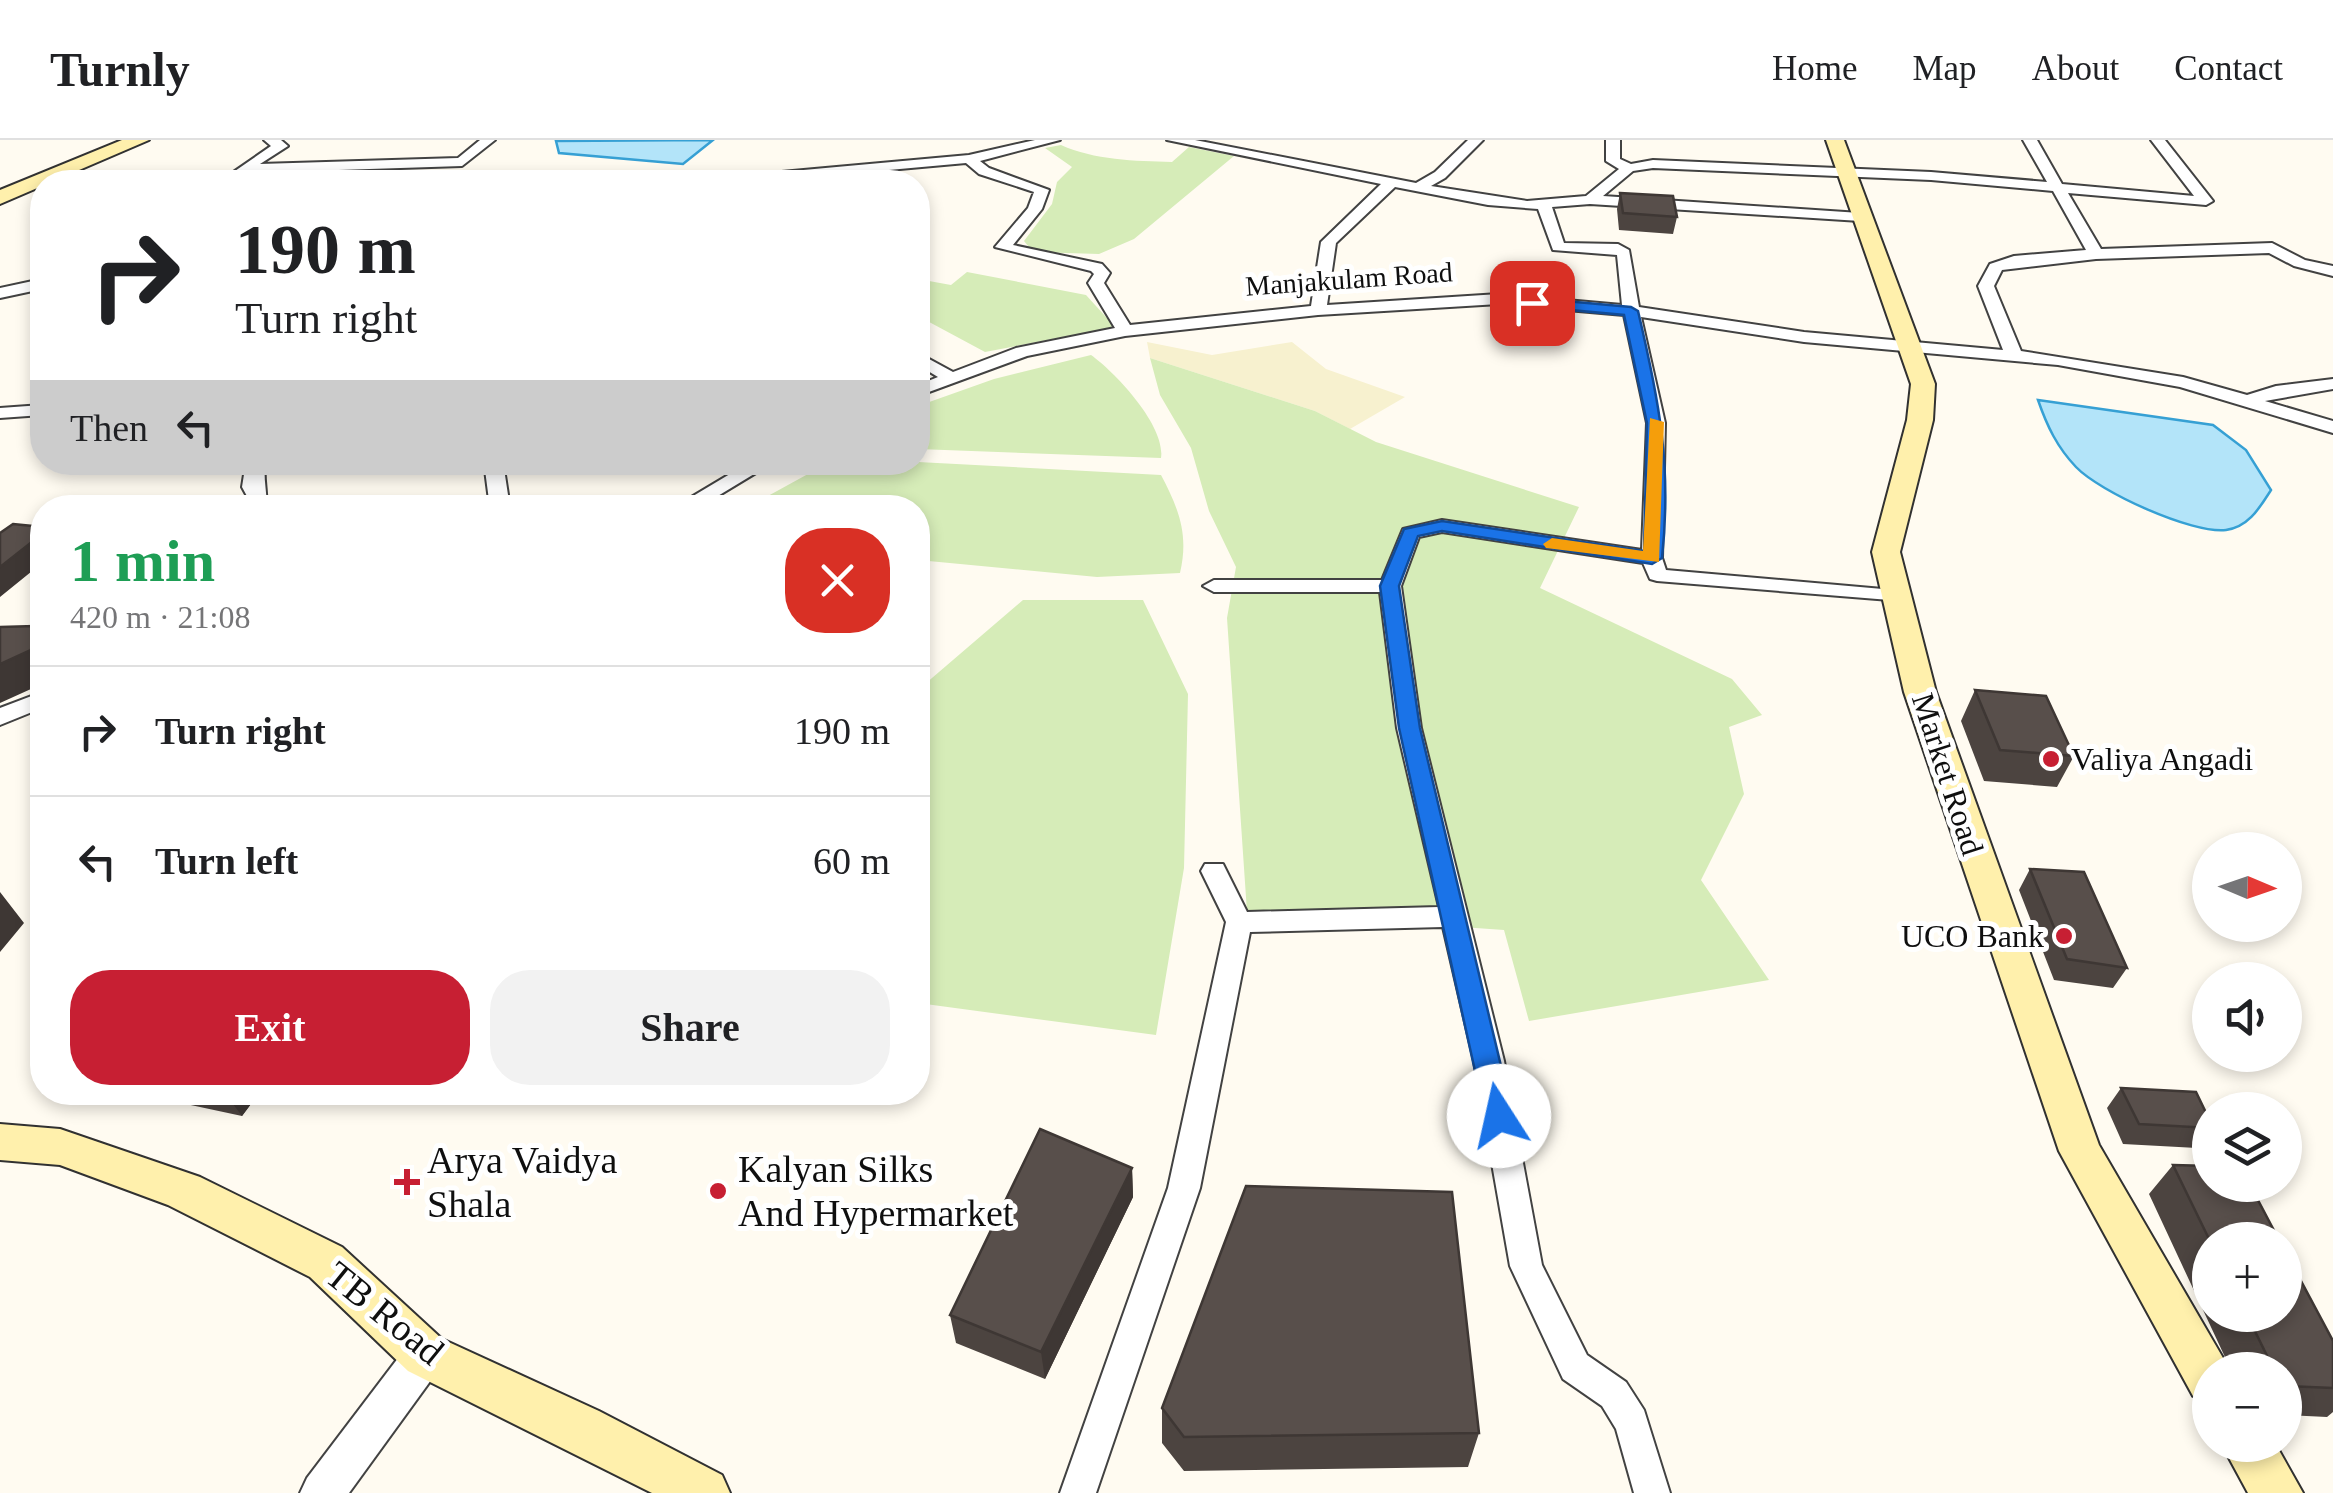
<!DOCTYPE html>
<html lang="en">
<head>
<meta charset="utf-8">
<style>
  :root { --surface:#fff; --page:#f2f2f2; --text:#202124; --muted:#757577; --line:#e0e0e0; --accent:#c71f33 }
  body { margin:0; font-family:"Times New Roman",serif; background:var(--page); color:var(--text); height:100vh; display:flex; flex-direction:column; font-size:38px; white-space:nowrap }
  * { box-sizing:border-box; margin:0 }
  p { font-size:32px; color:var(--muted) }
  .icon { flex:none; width:55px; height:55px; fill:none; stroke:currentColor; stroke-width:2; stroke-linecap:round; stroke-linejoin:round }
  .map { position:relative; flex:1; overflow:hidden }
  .details { position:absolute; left:30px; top:355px; width:900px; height:610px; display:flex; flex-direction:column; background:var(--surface); border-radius:40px; box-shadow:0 5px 15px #0003 }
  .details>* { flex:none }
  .guide { position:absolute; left:30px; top:30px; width:900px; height:305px; border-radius:40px; box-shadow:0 5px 15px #0003; background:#fff; color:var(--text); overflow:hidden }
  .needle { width:65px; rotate:92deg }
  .fabs { position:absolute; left:2192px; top:692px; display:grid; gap:20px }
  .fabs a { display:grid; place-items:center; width:110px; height:110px; border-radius:50%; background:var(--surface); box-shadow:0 5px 15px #0003; font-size:50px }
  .pin { position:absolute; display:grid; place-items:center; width:85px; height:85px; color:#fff; margin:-42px; border-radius:20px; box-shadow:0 5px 15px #0006 }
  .me { position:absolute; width:110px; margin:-55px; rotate:350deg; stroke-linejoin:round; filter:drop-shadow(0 0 8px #0008) }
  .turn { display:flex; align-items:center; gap:35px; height:210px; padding:0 40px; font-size:45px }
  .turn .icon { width:130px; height:130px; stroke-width:2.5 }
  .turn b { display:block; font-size:70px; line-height:85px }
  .then { display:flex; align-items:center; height:95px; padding:0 40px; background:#0003; gap:20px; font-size:38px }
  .round { display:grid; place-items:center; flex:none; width:105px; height:105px; border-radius:40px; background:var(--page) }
  .headline { display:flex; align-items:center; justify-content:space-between; height:170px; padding:0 40px }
  h1 { font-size:60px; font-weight:700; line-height:75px; color:#1e9e55 }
  .action { display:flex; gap:20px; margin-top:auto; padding:20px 40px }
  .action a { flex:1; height:115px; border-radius:40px; background:var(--accent); color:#fff; font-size:40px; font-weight:700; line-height:115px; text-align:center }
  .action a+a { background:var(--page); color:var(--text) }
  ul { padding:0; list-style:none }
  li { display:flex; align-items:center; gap:30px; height:130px; padding:0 40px; border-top:2px solid var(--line) }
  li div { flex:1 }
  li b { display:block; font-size:38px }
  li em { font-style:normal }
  header { display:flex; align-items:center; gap:60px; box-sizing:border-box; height:140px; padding:0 50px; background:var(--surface); border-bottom:2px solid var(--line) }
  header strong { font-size:48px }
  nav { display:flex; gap:55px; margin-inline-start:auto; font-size:35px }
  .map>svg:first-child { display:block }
  .farmland { fill:#f7f1cf }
  .green { fill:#d6ecb8 }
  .water { fill:#b3e4f9; stroke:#36a0d4; stroke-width:2.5 }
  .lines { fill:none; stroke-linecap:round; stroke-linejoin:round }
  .minor-casing { stroke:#424242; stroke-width:4 }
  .tertiary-casing { stroke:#424242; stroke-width:4 }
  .secondary-casing { stroke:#313131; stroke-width:4 }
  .minor { fill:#fff; fill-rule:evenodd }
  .tertiary { fill:#fff; fill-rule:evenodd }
  .secondary { fill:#fff0ac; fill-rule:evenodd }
  .wall { fill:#4c4440 }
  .shaded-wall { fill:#3e3734 }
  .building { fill:#584f4b; stroke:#3e3734; stroke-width:2.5 }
  .route { fill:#1a73e8; stroke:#114b97; stroke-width:2.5 }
  .slow { fill:#f59e0b }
  .poi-dot { fill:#c71f33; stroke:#fff; stroke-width:4 }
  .labels { text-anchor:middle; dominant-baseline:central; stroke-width:10; stroke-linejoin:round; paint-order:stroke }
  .far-street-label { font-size:28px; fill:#0f0f0f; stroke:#fff }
  .poi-label { font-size:32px; fill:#0f0f0f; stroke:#fff; text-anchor:start }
  .street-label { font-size:32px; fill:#0f0f0f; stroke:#fff }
  .near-poi-label { font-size:38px; fill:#0f0f0f; stroke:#fff; text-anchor:start }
  .near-street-label { font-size:38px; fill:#0f0f0f; stroke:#fff }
</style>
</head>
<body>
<header>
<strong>Turnly</strong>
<nav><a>Home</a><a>Map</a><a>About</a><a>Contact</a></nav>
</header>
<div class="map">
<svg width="2333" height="1353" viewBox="0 0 2333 1353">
  <rect width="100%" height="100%" fill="#fffbf1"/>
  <!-- farmland -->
  <path class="farmland" d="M1147 202 1212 215 1292 202 1326 229 1405 257 1350 289 1315 271 1150 218Z"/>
  <!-- green -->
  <path class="green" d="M1061 5C1094 20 1135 21 1172 22L1189 7 1234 16 1134 99 1099 114 1033 112 1024 101 1052 64 1057 42 1072 27 1045 8Z
    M967 132 1086 155 1115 187 985 212 918 176V139L951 145Z
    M1091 215C1115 232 1166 286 1161 318L918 309V266L994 239Z
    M1150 218 1315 271 1376 302 1579 367 1540 448 1732 539 1762 575 1729 587 1744 654 1701 740 1769 840 1529 881 1504 790 1247 772 1227 478 1236 427 1209 371 1191 308 1160 255Z
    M918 322 1161 335C1179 369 1189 395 1180 433L1097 437 918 420V368L748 367 828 323Z
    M1023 460H1143L1188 554 1184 728 1156 895 918 863V550Z"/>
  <!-- water -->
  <path class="water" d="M713 0 683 24 559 13 556 1Z
    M2038 260 2213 285 2246 310 2271 350C2260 367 2249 387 2226 390 2192 394 2100 352 2076 327 2057 307 2047 286 2038 260Z"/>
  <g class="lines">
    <!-- minor casing -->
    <g class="minor-casing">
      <path id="minor" d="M264 0H281L288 6 260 24 458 18 480 0H495L462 26 246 33 234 42H219L271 6Z
        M1035 0H1060L980 21 989 28 1049 50 1042 69 1013 105 1102 124 1110 133 1104 143 1130 185 1311 166 1321 102 1381 44 1167 0H1195L1416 43 1435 32 1468 0H1483L1445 38 1431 46 1527 61 1586 56 1619 29 1606 21V0H1620V19L1631 24 1653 20 1931 32 2047 42 2023 0H2037L2062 44 2194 56 2151 0H2165L2213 61 2206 65 2068 53 2101 109 2272 103 2305 120 2333 126V136L2294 126 2269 113 2096 119 2002 130 1994 146 2021 211 2183 237 2247 255 2276 246 2333 239V249L2265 261 2333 281V293L2180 247 2058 225 1804 202 1641 177 1665 283 1662 418 1666 430 1894 450 1905 456 1902 461 1657 441 1650 439 1643 423 1442 392 1419 397 1401 446 1421 588 1504 921 1542 1125 1587 1215 1626 1242 1644 1270 1670 1353H1634L1616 1289 1602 1266 1563 1239 1510 1126 1474 921 1443 787 1250 792 1200 1048 1096 1353H1060L1168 1048 1226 782 1201 731 1205 724H1223L1247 772 1439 767 1397 588 1380 452H1214L1203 446 1214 440H1382L1403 389 1442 380 1642 410 1647 283 1624 175 1499 164 1318 175 1125 196 1027 216 918 256V245L938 237 918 225V213L953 232 1016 208 1115 188 1088 143 1094 134 1091 131 995 107 1028 68 1034 52 979 34 966 23 756 42H708L715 38 969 15ZM1653 28 1931 40 2053 51 2086 110 2014 116 1990 124 1978 146 2003 210 1804 192 1639 167 1629 110 1618 104 1564 103 1552 67 1590 64 1860 81 1867 77 1860 73 1603 56 1633 31ZM1395 47 1488 65 1538 69 1553 110 1617 115 1622 165 1499 154 1327 165 1336 103Z
        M42 139V149L0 158V148Z
        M42 265V275L0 278V268Z
        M246 322H265C263 341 268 355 266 368H246L248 358 242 347Z
        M484 322H503L510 368H490Z
        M750 322H774L698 368H673Z
        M42 552V568L0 585V568Z"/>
    </g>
    <!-- tertiary casing -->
    <g class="tertiary-casing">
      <path id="tertiary" d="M425 1196 439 1201 446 1215 439 1229 349 1353H300L307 1338 411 1201Z"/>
    </g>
    <!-- secondary casing -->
    <g class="secondary-casing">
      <path id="secondary" d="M122 0H149L0 64V50Z
        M1826 0H1844L1935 244 1933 280 1900 412 1936 552 2099 1005 2230 1230H2210V1263L2193 1256 2059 1011 1904 552 1872 412 1907 280 1911 244Z
        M0 984 60 989 200 1037 342 1107 442 1199 599 1271 722 1335 730 1353H652L408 1231 310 1137 168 1065 60 1025 0 1020Z
        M2222 1305H2276L2303 1353H2248Z"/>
    </g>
    <!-- minor -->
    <use href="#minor" class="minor"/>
    <!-- tertiary -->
    <use href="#tertiary" class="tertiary"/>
    <!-- secondary -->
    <use href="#secondary" class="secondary"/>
  </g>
  <!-- wall -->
  <path class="wall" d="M1620 53 1677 77 1673 94 1619 90 1617 69Z
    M1975 550 2074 616 2057 647 1984 641 1961 581Z
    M2030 729 2127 828 2113 848 2054 840 2019 750Z
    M2121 948 2210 988V993L2197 1008 2123 1004 2107 968Z
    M130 952H260L242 976Z
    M2173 1025 2210 1100V1175H2285L2333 1201V1272L2327 1277 2285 1275V1230H2231L2149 1054Z
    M1132 1028 1133 1057 1045 1239 956 1203 950 1175Z
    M1162 1268 1479 1293 1468 1327 1184 1331 1162 1303Z"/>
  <!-- shaded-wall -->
  <path class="shaded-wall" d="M42 394V423L0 457V427Z
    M34 486 42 498V544L0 563V524Z
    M0 752 24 783 0 812Z
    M224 952H260L242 976Z
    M1132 1028 1133 1057 1045 1239 1041 1212Z"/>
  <!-- building -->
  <path class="building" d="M1620 53 1673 56 1677 77 1623 73Z
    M13 384 42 387V394L0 427V393Z
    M34 486 31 510 0 524V487Z
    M1975 550 2046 556 2074 616 2000 610Z
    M2030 729 2084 732 2127 828 2067 819Z
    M2121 948 2196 952 2210 981V988L2139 984Z
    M1040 989 1132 1028 1041 1212 950 1175Z
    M2173 1025 2210 1026V1045H2250L2279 1100 2210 1101Z
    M1246 1046 1452 1052 1479 1293 1184 1297 1162 1268Z
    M2285 1111 2333 1201V1248L2285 1246V1230H2274L2247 1175H2285Z"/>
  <!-- route -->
  <path class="route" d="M1532 158 1631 167 1638 171C1659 260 1672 326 1662 418L1652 424 1442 391 1418 396 1399 446 1420 588 1513 976 1509 984H1489L1485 976 1399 588 1380 446 1404 389 1442 381 1644 411 1647 283 1624 175 1527 166 1525 163Z"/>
  <!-- slow -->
  <path class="slow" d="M1650 278 1664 282 1659 422 1546 408 1543 404 1552 398 1643 411Z"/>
  <!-- markers -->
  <g class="poi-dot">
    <circle cx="2051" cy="619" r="10"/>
    <circle cx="2064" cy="796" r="10"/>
    <path d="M402 1027h10v10h10v10h-10v10h-10v-10h-10v-10h10z"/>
    <circle cx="718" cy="1051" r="10"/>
  </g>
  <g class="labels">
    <!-- far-street labels -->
    <g class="far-street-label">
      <text transform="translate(1349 139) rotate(-4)">Manjakulam Road</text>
    </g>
    <!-- poi labels -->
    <g class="poi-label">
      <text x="2071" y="619">Valiya Angadi</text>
      <text x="2044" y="796" text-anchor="end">UCO Bank</text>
    </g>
    <!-- street labels -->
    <g class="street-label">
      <text transform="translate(1948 634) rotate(72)">Market Road</text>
    </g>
    <!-- near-poi labels -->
    <g class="near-poi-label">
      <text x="427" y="1020">Arya Vaidya<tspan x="427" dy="44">Shala</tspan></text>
      <text x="738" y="1029">Kalyan Silks<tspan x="738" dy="44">And Hypermarket</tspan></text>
    </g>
    <!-- near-street labels -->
    <g class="near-street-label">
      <text transform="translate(385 1173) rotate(39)">TB Road</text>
    </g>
  </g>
</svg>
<div class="fabs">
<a><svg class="needle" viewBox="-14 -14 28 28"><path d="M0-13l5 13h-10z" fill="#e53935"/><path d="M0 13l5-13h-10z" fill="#757577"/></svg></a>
<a><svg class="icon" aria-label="sound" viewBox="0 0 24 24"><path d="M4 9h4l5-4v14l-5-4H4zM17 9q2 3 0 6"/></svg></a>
<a><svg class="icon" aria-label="layers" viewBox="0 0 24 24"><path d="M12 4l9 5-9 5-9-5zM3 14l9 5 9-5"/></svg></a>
<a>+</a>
<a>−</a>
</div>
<div class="pin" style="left:1532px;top:163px;background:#d93025"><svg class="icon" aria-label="arrive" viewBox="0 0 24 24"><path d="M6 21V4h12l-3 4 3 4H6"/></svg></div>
<svg class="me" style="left:1499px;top:976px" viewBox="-20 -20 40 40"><circle r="19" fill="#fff"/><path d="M0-13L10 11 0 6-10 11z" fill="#1a73e8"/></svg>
<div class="guide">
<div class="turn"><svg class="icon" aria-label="right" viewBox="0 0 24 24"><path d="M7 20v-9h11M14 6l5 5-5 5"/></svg><div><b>190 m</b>Turn right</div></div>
<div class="then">Then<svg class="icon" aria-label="left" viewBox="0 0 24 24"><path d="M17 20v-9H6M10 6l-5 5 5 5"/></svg></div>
</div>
<section class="details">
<div class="headline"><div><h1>1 min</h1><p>420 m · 21:08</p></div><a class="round" style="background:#d93025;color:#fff"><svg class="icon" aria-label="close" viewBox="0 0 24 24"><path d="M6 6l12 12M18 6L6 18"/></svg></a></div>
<ul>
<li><svg class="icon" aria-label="right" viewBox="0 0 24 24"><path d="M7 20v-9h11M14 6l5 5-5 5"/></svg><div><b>Turn right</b></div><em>190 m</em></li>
<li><svg class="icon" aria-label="left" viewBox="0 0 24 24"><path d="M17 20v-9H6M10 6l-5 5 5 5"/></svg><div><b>Turn left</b></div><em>60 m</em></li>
</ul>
<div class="action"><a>Exit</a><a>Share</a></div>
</section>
</div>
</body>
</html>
